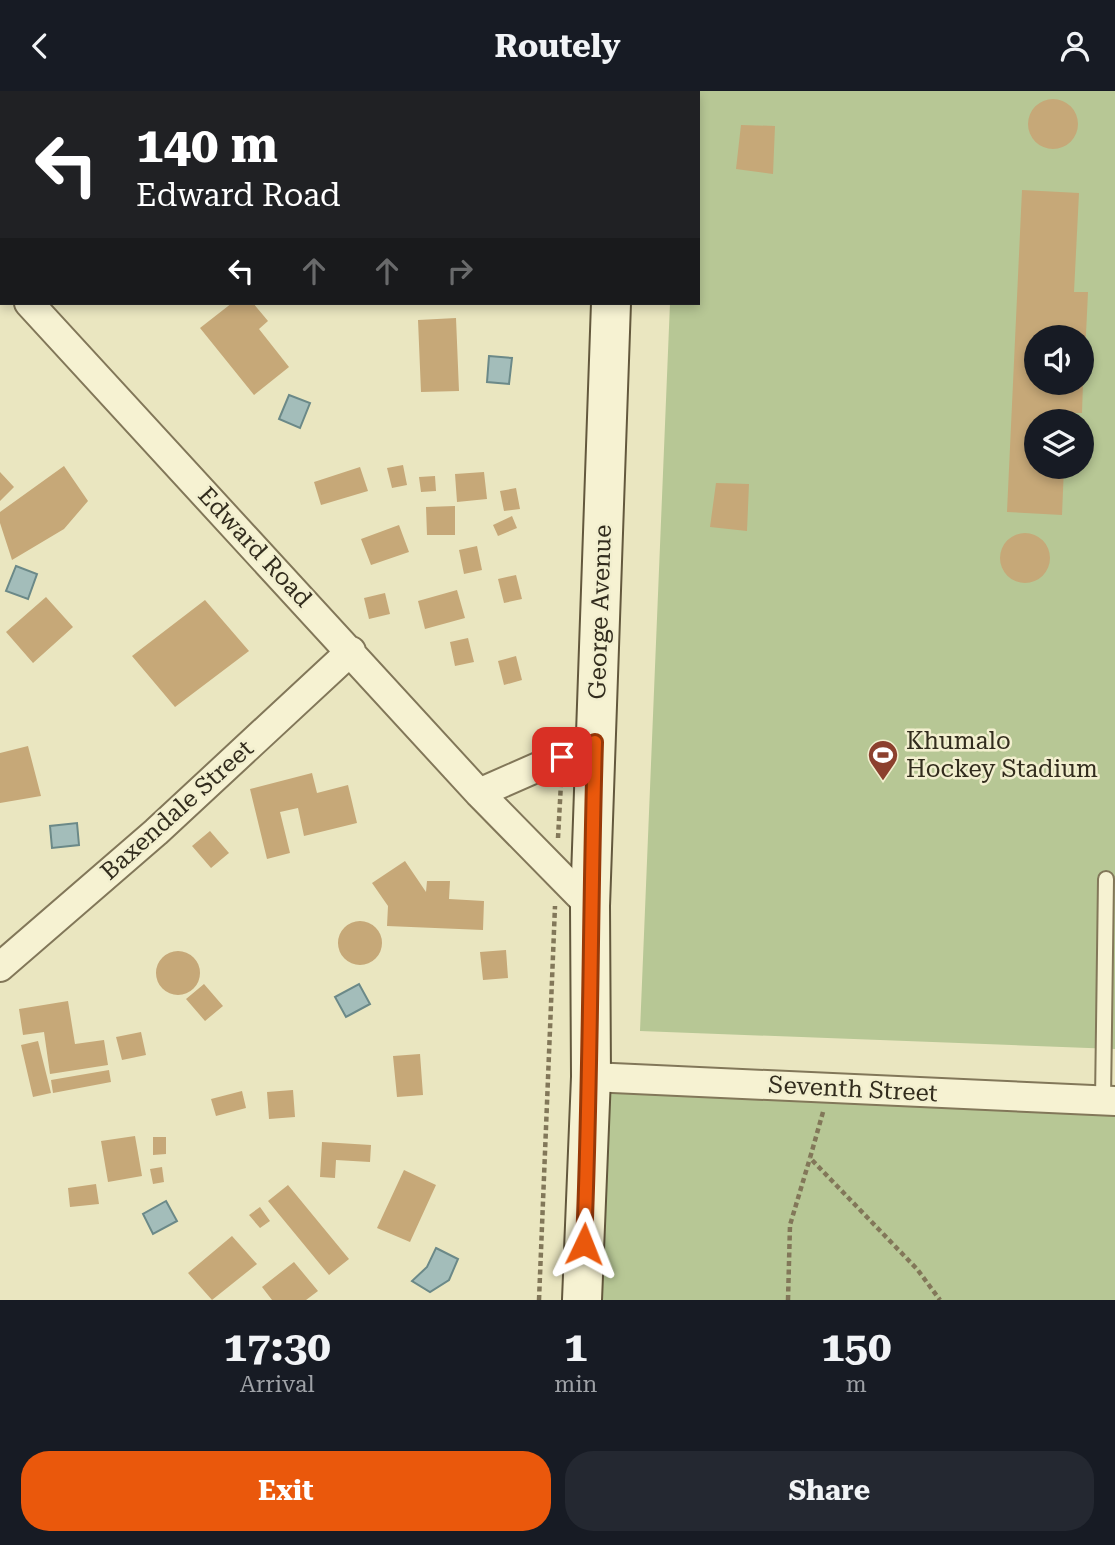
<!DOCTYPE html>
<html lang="en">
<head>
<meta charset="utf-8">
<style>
  :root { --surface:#171b24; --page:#242831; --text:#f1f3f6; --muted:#9ea1a6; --accent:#ea580c }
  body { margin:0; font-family:"Roboto Serif",serif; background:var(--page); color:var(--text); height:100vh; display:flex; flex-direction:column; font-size:26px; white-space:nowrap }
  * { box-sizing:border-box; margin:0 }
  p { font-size:23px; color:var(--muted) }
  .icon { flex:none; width:38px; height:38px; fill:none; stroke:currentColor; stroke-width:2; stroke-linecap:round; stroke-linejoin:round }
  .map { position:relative; height:1209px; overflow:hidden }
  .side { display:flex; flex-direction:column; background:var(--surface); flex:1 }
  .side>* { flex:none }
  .hud { position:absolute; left:0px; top:0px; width:700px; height:214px; box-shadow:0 4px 10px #0003; background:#202124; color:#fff; overflow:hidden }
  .buttons { position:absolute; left:1024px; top:234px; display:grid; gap:14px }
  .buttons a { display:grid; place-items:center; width:70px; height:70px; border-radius:50%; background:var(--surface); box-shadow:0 4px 10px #0003; font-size:35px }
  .pin { position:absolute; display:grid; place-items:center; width:60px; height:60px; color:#fff; margin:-30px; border-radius:14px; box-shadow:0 4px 10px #0006 }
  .me { position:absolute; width:77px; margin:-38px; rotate:2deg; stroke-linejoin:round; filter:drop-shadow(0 0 5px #0008) }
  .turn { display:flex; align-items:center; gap:24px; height:147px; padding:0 21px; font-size:32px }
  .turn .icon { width:91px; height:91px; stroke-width:2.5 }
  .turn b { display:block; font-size:49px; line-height:60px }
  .lanes { display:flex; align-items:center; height:66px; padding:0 21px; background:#0003; justify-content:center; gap:35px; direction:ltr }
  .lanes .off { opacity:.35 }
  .eta { display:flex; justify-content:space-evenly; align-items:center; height:119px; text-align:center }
  .eta b { font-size:42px; font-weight:700; line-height:49px }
  .action { display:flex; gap:14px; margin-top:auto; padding:14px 21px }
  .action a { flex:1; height:80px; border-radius:28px; background:var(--accent); color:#fff; font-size:28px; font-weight:700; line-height:80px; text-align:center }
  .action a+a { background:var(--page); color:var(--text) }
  header { display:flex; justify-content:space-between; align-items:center; height:91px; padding:0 21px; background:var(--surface); font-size:32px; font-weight:700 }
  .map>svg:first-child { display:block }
  .green { fill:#b7c795; fill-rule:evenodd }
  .water { fill:#a3bdba; stroke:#6b8988; stroke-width:2 }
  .building { fill:#c6a878 }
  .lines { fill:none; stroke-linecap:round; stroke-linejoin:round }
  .service-casing { stroke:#827759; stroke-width:18 }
  .minor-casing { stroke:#827759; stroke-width:32 }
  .secondary-casing { stroke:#63583d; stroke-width:42 }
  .path { stroke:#827759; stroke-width:4.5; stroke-dasharray:5 3.5; stroke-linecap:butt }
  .service { stroke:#f6f2d2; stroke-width:14 }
  .minor { stroke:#f6f2d2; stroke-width:28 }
  .secondary { stroke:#f6f2d2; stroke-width:38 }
  .route-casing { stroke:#983908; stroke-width:18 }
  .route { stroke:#ea580c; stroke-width:12 }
  .labels { text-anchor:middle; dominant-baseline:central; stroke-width:5; stroke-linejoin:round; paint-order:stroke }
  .street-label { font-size:24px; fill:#322c1d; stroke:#f2efcf }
  .poi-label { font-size:24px; fill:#322c1d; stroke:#f2efcf; text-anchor:start }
</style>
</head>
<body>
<header><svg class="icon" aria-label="back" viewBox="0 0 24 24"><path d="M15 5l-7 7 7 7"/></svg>Routely<svg class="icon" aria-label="person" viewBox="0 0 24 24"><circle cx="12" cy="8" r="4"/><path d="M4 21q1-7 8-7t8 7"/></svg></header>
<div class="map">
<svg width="1115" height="1209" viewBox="0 0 1115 1209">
  <rect width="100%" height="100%" fill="#eae6c0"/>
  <!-- green -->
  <path class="green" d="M679 0H1115V958L640 940 670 212H698V2ZM1036 247H1082V292H1036ZM1036 331H1082V376H1036Z
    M591 986 1115 1007V1209H587Z"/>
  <!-- water -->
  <path class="water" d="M489 265 512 267 509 293 487 291Z
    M289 304 310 312 300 337 279 328Z
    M16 475 37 483 28 508 6 500Z
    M77 732 79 754 52 757 50 735Z
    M359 893 370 913 346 926 335 906Z
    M166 1110 177 1130 153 1143 143 1123Z
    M436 1157 458 1168 449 1189 430 1201 412 1190 427 1176Z"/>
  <!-- building -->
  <path class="building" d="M1028 33a25 25 0 1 1 50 0a25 25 0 1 1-50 0Z
    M741 34 775 35 773 83 736 78Z
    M1022 99 1079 102 1074 201H1088L1084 286H1082V247H1036V292H1083L1082 322H1067L1066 331H1036V376H1064L1062 424 1007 421Z
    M232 212H253L268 230 259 238 289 276 254 304 200 237Z
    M456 227 459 300 421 301 418 229Z
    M403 374 407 394 392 397 387 377Z
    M64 375 88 410 64 438 12 469 0 432V421Z
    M360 376 368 400 321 414 314 391Z
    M0 381 14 396 0 410Z
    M484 381 487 408 457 411 455 383Z
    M435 385 436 400 421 401 419 386Z
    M716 392 749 393 747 440 710 436Z
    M516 397 520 418 504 420 500 400Z
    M455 415V444H427L426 416Z
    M512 425 517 437 498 445 493 434Z
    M399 434 409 461 371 474 361 448Z
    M1000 467a25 25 0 1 1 50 0a25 25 0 1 1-50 0Z
    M477 455 482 479 464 483 459 459Z
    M516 484 522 508 504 512 498 488Z
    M457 499 465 527 425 538 418 510Z
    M385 502 390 523 369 528 364 507Z
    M46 506 73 536 33 572 6 541Z
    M205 509 249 560 175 616 132 565Z
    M468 547 474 571 455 575 450 551Z
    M516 565 522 589 504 594 498 570Z
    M28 655 41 705 0 712V662Z
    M312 682 317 702 348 694 357 732 304 745 298 717 280 721 290 762 267 768 250 698Z
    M210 740 229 762 211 777 192 755Z
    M405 770 426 801 427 790H450L449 808 484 810 483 839 387 835 388 815 372 792Z
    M338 852a22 22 0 1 1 44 0a22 22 0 1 1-44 0Z
    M506 859 508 887 483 889 480 861Z
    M156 882a22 22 0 1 1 44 0a22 22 0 1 1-44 0Z
    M204 893 223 915 205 930 186 908Z
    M68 910 75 953 104 949 108 974 50 983 44 941 23 944 19 918Z
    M141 941 146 964 122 969 116 946Z
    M38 950 51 1002 33 1006 21 954Z
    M420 963 423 1004 397 1006 393 965Z
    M109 979 111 991 53 1002 51 989Z
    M293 999 295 1026 269 1028 267 1001Z
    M242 1000 246 1017 216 1025 211 1008Z
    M135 1045 142 1085 108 1091 101 1050Z
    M153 1046H166V1063L153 1064Z
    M322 1051 371 1054 370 1071 336 1069 335 1087 320 1086Z
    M162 1076 164 1091 153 1093 150 1078Z
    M404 1079 436 1094 410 1151 377 1137Z
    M96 1093 99 1113 70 1116 68 1097Z
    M288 1094 349 1168 329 1184 268 1110Z
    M260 1116 270 1130 260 1137 249 1124Z
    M232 1145 257 1173 212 1209 188 1182Z
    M294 1171 318 1200 306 1209H272L262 1196Z"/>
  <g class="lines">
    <!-- service casing -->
    <g class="service-casing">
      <path id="service" d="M1103 1009 1106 788"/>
    </g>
    <!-- minor casing -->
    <g class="minor-casing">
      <path id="minor" d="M3 2 4 0
        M0 181 2 183
        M29 212 479 702 590 815
        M479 702 595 651
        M0 876 156 741 351 560
        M591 986 1115 1010"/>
    </g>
    <!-- secondary casing -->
    <g class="secondary-casing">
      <path id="secondary" d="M618 2V0
        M582 1209 591 986 590 815 611 212"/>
    </g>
    <!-- path -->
    <path class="path" d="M558 747 561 692
      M823 1021 810 1067 917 1178 940 1209
      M539 1209 555 815
      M788 1209 790 1134 810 1067"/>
    <!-- service -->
    <use href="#service" class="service"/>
    <!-- minor -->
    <use href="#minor" class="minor"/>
    <!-- secondary -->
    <use href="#secondary" class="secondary"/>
  </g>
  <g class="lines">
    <!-- route casing -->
    <g class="route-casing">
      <path id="route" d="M562 666 595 651C590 819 591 986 584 1153"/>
    </g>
    <!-- route -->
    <use href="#route" class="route"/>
  </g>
  <!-- icons -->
  <defs>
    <g id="stadium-pin" transform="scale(1.575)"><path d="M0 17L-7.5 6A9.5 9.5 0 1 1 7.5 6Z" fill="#8c402e" stroke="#f2efcf"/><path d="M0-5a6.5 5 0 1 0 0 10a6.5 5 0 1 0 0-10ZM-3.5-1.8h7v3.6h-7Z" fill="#fff"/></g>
  </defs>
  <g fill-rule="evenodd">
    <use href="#stadium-pin" x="883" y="664"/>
  </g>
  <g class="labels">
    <!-- street labels -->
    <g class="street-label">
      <text transform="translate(255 456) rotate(47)">Edward Road</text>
      <text transform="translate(600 521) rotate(-88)">George Avenue</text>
      <text transform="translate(177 719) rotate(-42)">Baxendale Street</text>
      <text transform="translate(853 998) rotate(3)">Seventh Street</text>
    </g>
    <!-- poi labels -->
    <g class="poi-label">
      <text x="906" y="650">Khumalo<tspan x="906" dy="28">Hockey Stadium</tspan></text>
    </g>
  </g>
</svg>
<div class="buttons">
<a><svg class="icon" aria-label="sound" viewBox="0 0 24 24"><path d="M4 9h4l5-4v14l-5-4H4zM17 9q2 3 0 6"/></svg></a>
<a><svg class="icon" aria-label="layers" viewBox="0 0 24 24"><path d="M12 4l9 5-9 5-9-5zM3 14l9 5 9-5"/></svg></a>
</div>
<div class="pin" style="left:562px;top:666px;background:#d93025"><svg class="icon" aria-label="arrive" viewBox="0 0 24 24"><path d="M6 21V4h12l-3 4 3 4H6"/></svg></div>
<svg class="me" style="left:584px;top:1153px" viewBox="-20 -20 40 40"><path d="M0-17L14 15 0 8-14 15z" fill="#ea580c" stroke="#fff" stroke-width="4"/></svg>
<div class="hud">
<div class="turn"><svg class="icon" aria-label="left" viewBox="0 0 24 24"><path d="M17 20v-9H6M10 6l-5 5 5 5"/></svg><div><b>140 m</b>Edward Road</div></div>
<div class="lanes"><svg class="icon" aria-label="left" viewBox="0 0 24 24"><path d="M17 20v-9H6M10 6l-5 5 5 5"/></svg><svg class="icon off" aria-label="ahead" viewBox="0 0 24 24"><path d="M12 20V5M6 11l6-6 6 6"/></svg><svg class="icon off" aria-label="ahead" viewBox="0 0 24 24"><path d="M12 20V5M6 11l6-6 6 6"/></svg><svg class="icon off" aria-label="right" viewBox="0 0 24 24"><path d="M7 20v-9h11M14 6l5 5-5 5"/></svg></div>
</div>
</div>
<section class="side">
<div class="eta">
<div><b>17:30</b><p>Arrival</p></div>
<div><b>1</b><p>min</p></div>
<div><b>150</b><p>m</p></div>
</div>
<div class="action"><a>Exit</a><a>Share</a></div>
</section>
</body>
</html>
